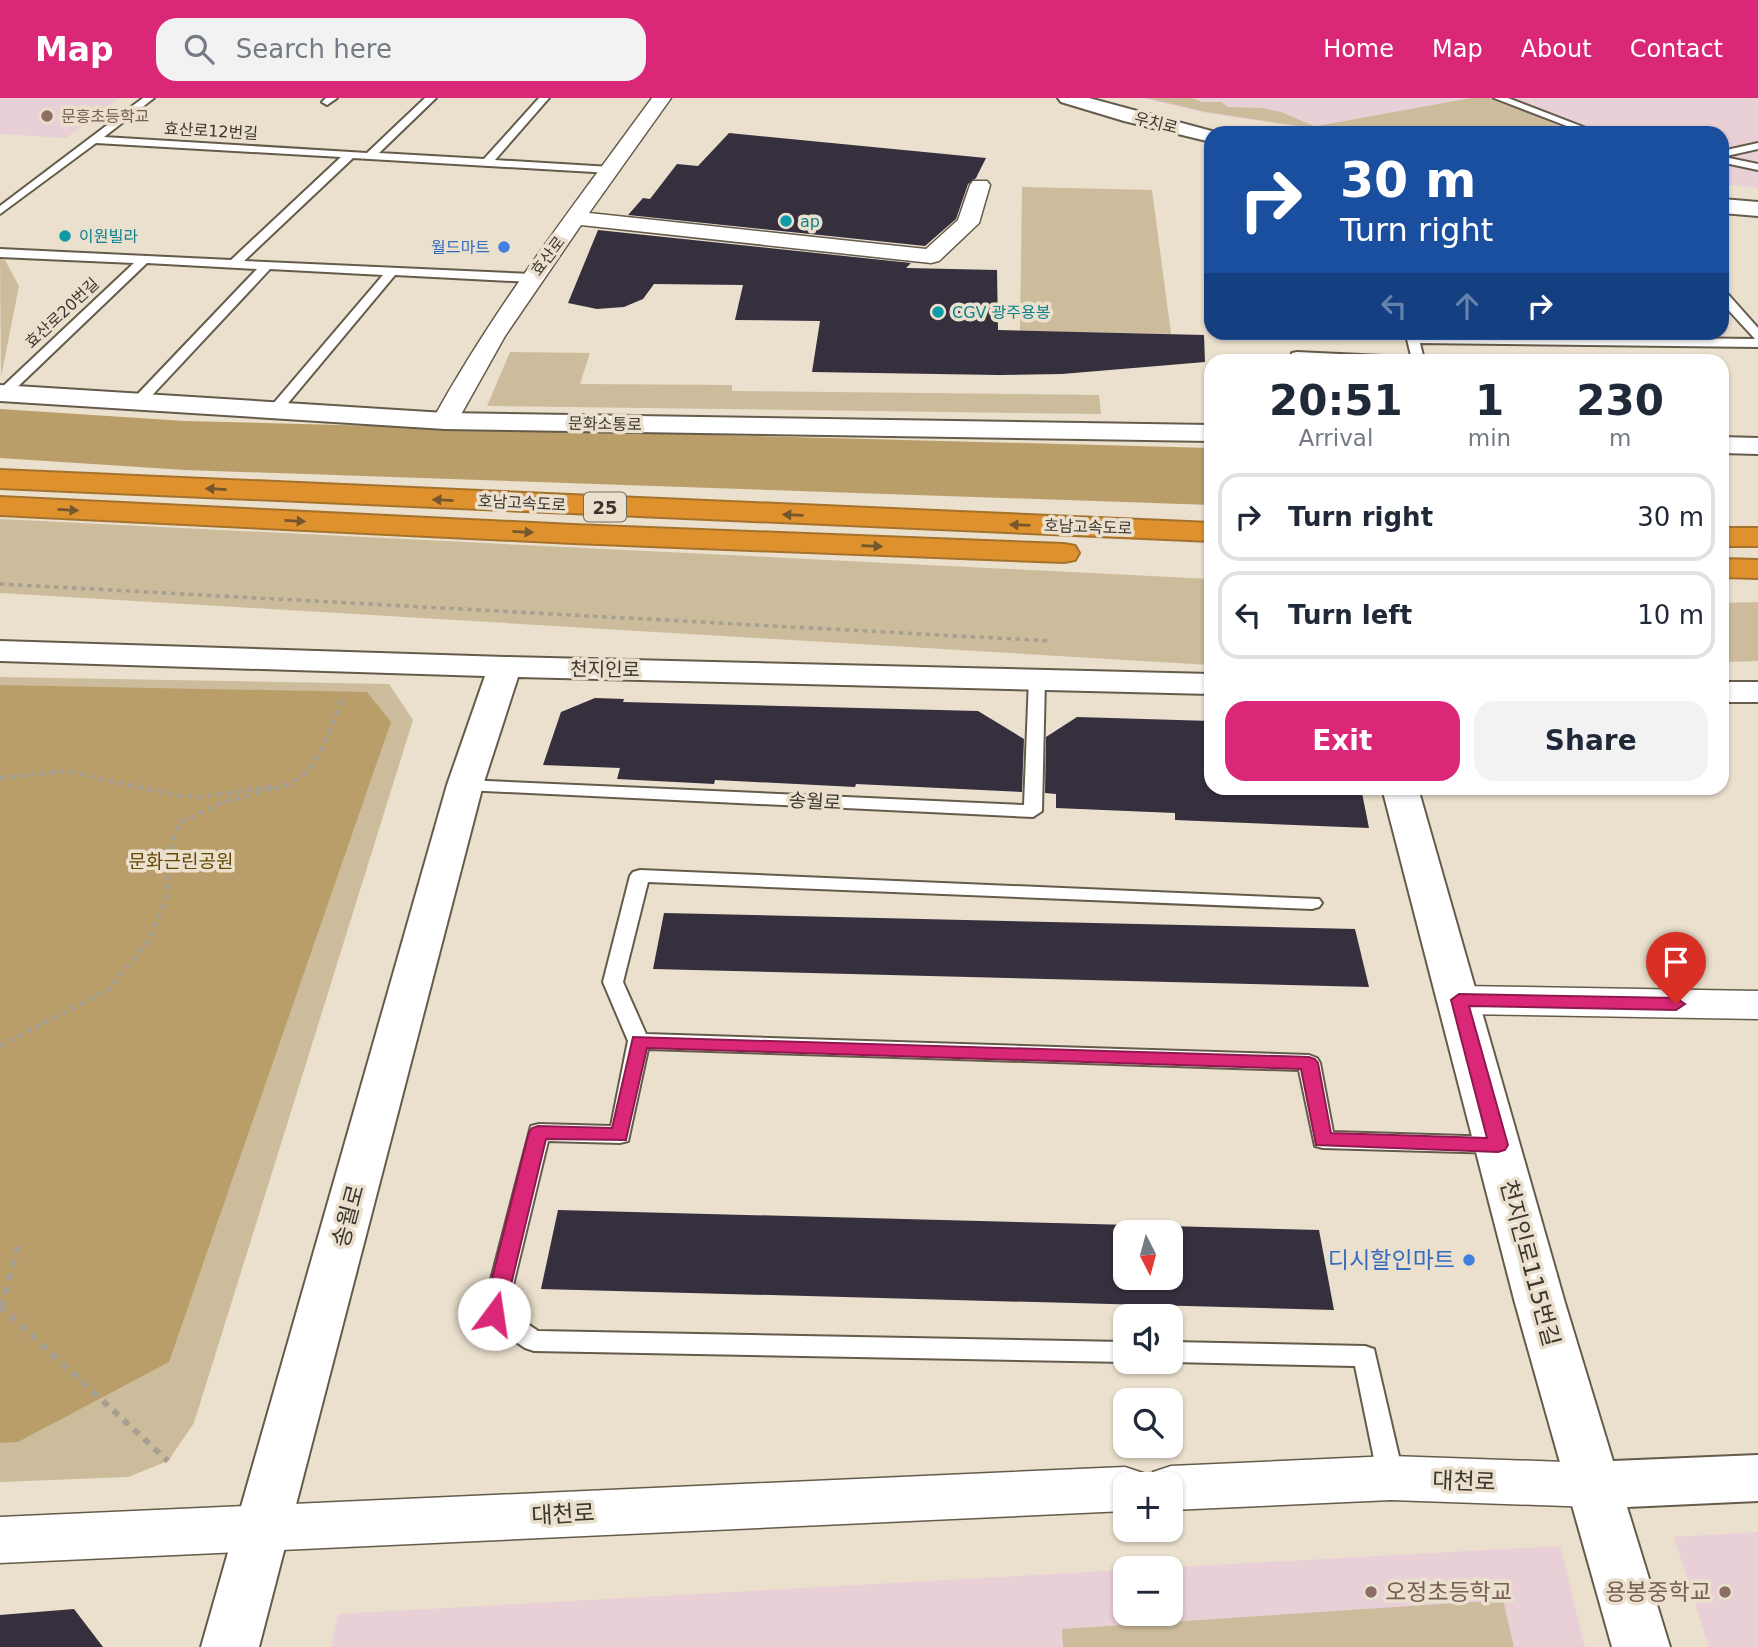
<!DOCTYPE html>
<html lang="en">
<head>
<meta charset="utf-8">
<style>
  :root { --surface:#fff; --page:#f2f2f3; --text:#1f2937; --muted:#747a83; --line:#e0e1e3; --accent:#db2777 }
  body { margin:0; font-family:"DejaVu Sans","Noto Sans KR",sans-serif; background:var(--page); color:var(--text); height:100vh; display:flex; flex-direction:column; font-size:26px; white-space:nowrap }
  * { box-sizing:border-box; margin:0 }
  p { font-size:23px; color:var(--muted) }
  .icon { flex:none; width:38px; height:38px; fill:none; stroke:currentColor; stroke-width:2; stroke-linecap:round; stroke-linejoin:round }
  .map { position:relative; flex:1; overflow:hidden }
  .side { position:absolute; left:1204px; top:256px; width:525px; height:441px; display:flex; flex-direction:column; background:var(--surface); border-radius:21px; box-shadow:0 2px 5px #0004 }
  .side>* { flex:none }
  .guide { position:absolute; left:1204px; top:28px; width:525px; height:214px; border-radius:21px; box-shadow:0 2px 5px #0004; background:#1a4fa0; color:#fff; overflow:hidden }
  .needle { width:46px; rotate:174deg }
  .fabs { position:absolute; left:1113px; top:1122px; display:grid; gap:14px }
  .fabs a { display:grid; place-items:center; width:70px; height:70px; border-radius:14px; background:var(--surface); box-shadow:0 2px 5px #0004; font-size:35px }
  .pin { position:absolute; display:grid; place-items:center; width:60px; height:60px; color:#fff; margin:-72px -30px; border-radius:50% 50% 50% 0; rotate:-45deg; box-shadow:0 0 7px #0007 }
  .pin .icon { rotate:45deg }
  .me { position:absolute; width:77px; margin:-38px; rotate:14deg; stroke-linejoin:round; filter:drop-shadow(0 0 5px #0008) }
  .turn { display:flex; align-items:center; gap:24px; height:147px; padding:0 21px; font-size:32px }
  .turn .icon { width:91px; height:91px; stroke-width:2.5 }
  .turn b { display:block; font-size:49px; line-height:60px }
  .lanes { display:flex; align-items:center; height:66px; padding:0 21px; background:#0003; justify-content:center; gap:35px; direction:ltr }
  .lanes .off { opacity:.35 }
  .eta { display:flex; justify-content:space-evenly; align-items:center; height:119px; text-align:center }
  .eta b { font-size:42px; font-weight:600; line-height:49px }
  .action { display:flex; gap:14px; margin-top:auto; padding:14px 21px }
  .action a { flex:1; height:80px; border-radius:21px; background:var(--accent); color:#fff; font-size:28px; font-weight:600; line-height:80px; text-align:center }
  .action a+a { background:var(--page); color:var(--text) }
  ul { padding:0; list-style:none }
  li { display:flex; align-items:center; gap:21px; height:88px; margin:0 14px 10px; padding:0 7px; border:4px solid var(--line); border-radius:21px }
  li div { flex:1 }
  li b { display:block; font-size:26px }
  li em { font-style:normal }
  header { display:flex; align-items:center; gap:42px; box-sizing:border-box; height:98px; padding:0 35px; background:var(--accent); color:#fff }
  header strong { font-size:33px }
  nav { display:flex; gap:38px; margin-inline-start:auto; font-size:24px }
  .search { width:490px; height:63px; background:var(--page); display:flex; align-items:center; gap:18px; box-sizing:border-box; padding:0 24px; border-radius:21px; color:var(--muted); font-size:26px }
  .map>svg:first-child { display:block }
  .education { fill:#e9cfd6 }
  .green { fill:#cdbc9c }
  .forest { fill:#ba9e6a }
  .building { fill:#362f3e; fill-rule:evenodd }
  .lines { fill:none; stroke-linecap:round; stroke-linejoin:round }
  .lane-casing { stroke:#645b4b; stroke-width:4 }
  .street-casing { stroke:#645b4b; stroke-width:3 }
  .secondary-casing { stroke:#645b4b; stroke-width:4 }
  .highway-casing { stroke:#a5722e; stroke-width:4 }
  .path-far2 { stroke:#a79f91; stroke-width:3.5; stroke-dasharray:4.5 4.5; stroke-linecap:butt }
  .path-far1 { stroke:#a79f91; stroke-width:4.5; stroke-dasharray:5 5; stroke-linecap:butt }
  .path { stroke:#a79f91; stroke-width:6; stroke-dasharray:7 7; stroke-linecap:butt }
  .lane { fill:#fff; fill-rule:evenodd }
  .street { fill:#fff; fill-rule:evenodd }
  .secondary { fill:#fff; fill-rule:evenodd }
  .highway { fill:#de912d; fill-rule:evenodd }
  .oneway { fill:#74562f }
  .route { fill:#db2777; stroke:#8e194d; stroke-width:2 }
  .education-dot { fill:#8d6e63; stroke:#eae0cd; stroke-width:2.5 }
  .culture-dot { fill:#0f9aa8; stroke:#eae0cd; stroke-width:2.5 }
  .shop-dot { fill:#3f7fe0; stroke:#eae0cd; stroke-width:2.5 }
  .labels { text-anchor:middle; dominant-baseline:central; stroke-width:7; stroke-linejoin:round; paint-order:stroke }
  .far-education-label { font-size:16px; fill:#785e54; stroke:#eae0cd; text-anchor:start }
  .far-street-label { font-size:16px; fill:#3b3730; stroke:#eae0cd }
  .far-culture-label { font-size:16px; fill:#0d838f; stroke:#eae0cd; text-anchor:start }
  .far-shop-label { font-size:16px; fill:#366cbe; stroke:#eae0cd; text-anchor:end }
  .shield { fill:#eae0cd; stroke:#706a5f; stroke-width:2 }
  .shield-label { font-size:18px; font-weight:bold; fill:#3b3730 }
  .street-label { font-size:19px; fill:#3b3730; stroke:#eae0cd }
  .park-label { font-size:19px; fill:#664904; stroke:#eae0cd }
  .near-street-label { font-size:23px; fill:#3b3730; stroke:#eae0cd }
  .near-shop-label { font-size:23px; fill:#366cbe; stroke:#eae0cd; text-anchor:end }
  .near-education-label { font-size:23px; fill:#785e54; stroke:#eae0cd; text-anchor:start }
</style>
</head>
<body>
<header>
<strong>Map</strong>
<div class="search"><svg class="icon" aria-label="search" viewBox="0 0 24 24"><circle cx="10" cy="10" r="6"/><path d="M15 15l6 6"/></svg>Search here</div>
<nav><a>Home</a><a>Map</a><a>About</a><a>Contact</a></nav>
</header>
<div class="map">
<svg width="1758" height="1549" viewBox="0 0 1758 1549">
  <rect width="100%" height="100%" fill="#eae0cd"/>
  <!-- education -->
  <path class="education" d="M0 0H120L66 40 0 36Z
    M1142 0H1758V90L1722 86V35H1339L1205 15Z
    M1758 1434V1549H1709L1674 1439Z
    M1560 1448 1585 1549H331L338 1516 1125 1472V1516H1171V1470H1160Z"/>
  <!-- green -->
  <path class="green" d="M1146 0H1192L1202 4H1221L1228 9 1262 10 1281 14 1314 28 1305 29 1206 14Z
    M1471 0H1490L1578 35H1339L1306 30Z
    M1022 89 1152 92 1171 236 1020 233Z
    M0 161 5 162 19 188 1 279Z
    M510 254 590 255 580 286 732 287V293L1099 297 1101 316 487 308Z
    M0 421 1211 481V567L0 495Z
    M1758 504V563L1722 564V505Z
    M0 579 389 586 413 622 194 1325 168 1363 128 1379 0 1384Z
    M1503 1502 1514 1549H1063L1062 1531Z"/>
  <!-- forest -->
  <path class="forest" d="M0 311 185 323 1211 350V407L185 372 0 360Z
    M0 587 367 594 391 624 169 1264 18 1344 0 1345Z"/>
  <!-- building -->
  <path class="building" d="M729 35 986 60 976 80 968 86 956 121 925 148 628 117 643 100 650 101 677 66 698 68Z
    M598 132 911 165 906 170 997 172 998 232 1204 237 1205 264 1062 276 999 277 812 274 820 223 735 222 743 187 654 186 643 201 624 209 597 211 568 205Z
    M595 600 624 601 623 604 978 613 1024 641 1022 694 856 686 855 689 715 682 714 686 617 681 620 670 543 667 561 614Z
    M1077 619 1211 623V690H1361L1369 730 1175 722V715L1056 710V696L1045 695 1046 639Z
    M664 815 1355 831 1369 889 653 871Z
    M558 1112 1319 1132 1334 1212 541 1191ZM1125 1134H1171V1180H1125Z
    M74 1511 103 1549H0V1517Z"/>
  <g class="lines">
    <!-- lane casing -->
    <g class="lane-casing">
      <path id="lane" d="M143 0H154L104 39 367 55 425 0H436L379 55 484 61 539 0H549L495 62 611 69 616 72 611 75 353 60 244 163 532 176 538 180 532 184 395 177 279 316 274 317 267 313 383 177 270 171 143 307H133V301L257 171 147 165 8 298H0V291L134 165 0 159V151L231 162 341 59 96 45 0 116V108Z
        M326 0H337L327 7 322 4Z
        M1494 0H1508L1599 35H1585Z
        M1758 45V51L1722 59V53Z
        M1729 60 1758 66V72L1725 65 1724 63Z
        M1722 193 1726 194 1758 230V249L1420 245 1424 262H1412L1407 241 1413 237 1755 241 1722 205Z
        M1297 254 1382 258 1388 262H1291L1292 255Z
        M1037 576 1045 581 1042 713 1033 719 465 692 456 687 465 682 1024 707 1029 581Z
        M640 772 1319 801 1322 805 1319 809 1312 811 648 784 623 884 646 936 1309 957 1317 960 1320 965 1333 1034 1498 1039 1506 1041 1509 1047 1506 1053 1498 1055 1323 1050 1315 1048 1299 972 648 951 628 1043 620 1045 548 1043 507 1212 538 1233 1125 1244 1127 1264 534 1253 525 1250 485 1223 482 1216 531 1028 539 1026 611 1028 628 943 603 884 630 778 633 774Z
        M1171 1244 1365 1248 1374 1251 1404 1380 1400 1388 1391 1392 1382 1388 1378 1380 1355 1268 1171 1264H1169Z"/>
    </g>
    <!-- street casing -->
    <g class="street-casing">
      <path id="street" d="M652 0H671L589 115 926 151 958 122 970 87 973 83H987L990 87 979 125 939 163 931 165 581 127 505 238 454 329 445 331 436 329 432 323C495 208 575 106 652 0Z
        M1459 888 1758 893V921L1459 916 1445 912 1439 902 1445 892Z
        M1391 1358 1593 1365 1611 1371 1619 1387 1611 1403 1593 1409 1391 1402 1171 1412V1386H1125V1413L0 1465V1419L1125 1369 1143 1375 1148 1385 1153 1374 1171 1368Z"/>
    </g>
    <!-- secondary casing -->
    <g class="secondary-casing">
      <path id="secondary" d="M1058 0H1089L1219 35H1211V44L1124 23 1061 4Z
        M1722 101 1758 104V118L1722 115Z
        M0 287 445 315 1211 327V343L445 331 0 303Z
        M1722 339 1758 340V356L1722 355Z
        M0 543 505 559 1211 576V596L518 579 483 687 259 1549H201L447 687 485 578 0 563Z
        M1722 584H1758V604H1722Z
        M1382 690H1418L1565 1205 1613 1363 1758 1357V1403L1627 1409 1670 1549H1612L1515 1205Z"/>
    </g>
    <!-- highway casing -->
    <g class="highway-casing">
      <path id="highway" d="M0 372 1211 425V443L0 390Z
        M0 399 573 427 1064 446 1075 448 1079 455 1075 462 1064 464 573 445 0 417Z
        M1722 430H1758V448H1722Z
        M1722 461 1758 462V480L1722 479Z"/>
    </g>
    <!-- path-far2 -->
    <path class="path-far2" d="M0 486 1051 543"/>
    <!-- path-far1 -->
    <path class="path-far1" d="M0 680 66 673 180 698 200 699 276 688
      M285 687C316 680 333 624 343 598
      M0 948 109 891 147 845 165 804 169 755 179 725 223 704 287 687"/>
    <!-- path -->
    <path class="path" d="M0 1208 168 1363
      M1 1209 19 1145"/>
    <!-- lane -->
    <use href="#lane" class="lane"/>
    <!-- street -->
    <use href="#street" class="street"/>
    <!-- secondary -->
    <use href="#secondary" class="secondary"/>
    <!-- highway -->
    <use href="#highway" class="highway"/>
  </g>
  <!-- one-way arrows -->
  <defs><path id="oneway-solid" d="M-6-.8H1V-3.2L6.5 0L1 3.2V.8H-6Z" transform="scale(1.75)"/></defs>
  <g class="oneway">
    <use href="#oneway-solid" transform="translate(216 391) rotate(-177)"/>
    <use href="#oneway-solid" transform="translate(443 402) rotate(-177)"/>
    <use href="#oneway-solid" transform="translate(68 412) rotate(3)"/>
    <use href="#oneway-solid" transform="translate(793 417) rotate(-178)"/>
    <use href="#oneway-solid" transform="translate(295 423) rotate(3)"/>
    <use href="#oneway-solid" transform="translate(1020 427) rotate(-178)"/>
    <use href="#oneway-solid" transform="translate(523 434) rotate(3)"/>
    <use href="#oneway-solid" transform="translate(872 448) rotate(2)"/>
  </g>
  <!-- route -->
  <path class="route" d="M1459 896 1676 900 1685 906 1676 912 1469 908 1508 1047 1505 1052 1498 1054 1316 1047 1301 971 647 950 626 1042 546 1041 504 1216 501 1222 494 1224 486 1222 483 1216 529 1034 532 1030 538 1028 612 1030 633 939 1309 959 1315 961 1318 965 1331 1035 1487 1040 1451 902Z"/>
  <!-- markers -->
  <g class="education-dot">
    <circle cx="47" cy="18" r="7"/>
    <circle cx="1371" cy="1494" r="7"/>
    <circle cx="1725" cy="1494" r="7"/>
  </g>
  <g class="culture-dot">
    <circle cx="786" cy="123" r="7"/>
    <circle cx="65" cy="138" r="7"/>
    <circle cx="938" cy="214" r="7"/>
  </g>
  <g class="shop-dot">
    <circle cx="504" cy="149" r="7"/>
    <circle cx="1469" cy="1162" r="7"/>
  </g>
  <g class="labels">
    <!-- far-education labels -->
    <g class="far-education-label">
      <text x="61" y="18">문흥초등학교</text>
    </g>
    <!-- far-street labels -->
    <g class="far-street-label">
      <text transform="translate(1156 25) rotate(14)">우치로</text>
      <text transform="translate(211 33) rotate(3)">효산로12번길</text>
      <text transform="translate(548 158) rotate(-53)">효산로</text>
      <text transform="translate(62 215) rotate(-43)">효산로20번길</text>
      <text transform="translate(605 326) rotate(1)">문화소통로</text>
      <text transform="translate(522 405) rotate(3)">호남고속도로</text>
      <text transform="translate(1088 429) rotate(2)">호남고속도로</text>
    </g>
    <!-- far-culture labels -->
    <g class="far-culture-label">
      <text x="800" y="123">ap</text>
      <text x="79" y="138">이원빌라</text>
      <text x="952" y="214">CGV 광주용봉</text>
    </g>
    <!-- far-shop labels -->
    <g class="far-shop-label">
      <text x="490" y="149">월드마트</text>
    </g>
    <!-- shield labels -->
    <rect class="shield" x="584" y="394.5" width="42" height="29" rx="5"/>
    <g class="shield-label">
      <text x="605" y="409">25</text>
    </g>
    <!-- street labels -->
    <g class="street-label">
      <text transform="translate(605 571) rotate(1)">천지인로</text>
      <text transform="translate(815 703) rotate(3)">송월로</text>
    </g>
    <!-- park labels -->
    <g class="park-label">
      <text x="181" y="763">문화근린공원</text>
    </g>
    <!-- near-street labels -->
    <g class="near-street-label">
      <text transform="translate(348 1118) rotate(-75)">송월로</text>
      <text transform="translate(1530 1165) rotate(75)">천지인로115번길</text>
      <text transform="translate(1464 1383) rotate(2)">대천로</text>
      <text transform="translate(563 1416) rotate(-3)">대천로</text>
    </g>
    <!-- near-shop labels -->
    <g class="near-shop-label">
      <text x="1455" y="1162">디시할인마트</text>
    </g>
    <!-- near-education labels -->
    <g class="near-education-label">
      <text x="1385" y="1494">오정초등학교</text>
      <text x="1711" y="1494" text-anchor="end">용봉중학교</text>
    </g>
  </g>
</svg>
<div class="fabs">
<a><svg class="needle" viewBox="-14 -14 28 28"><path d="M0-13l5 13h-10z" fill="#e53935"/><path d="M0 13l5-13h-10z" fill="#747a83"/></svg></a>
<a><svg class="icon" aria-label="sound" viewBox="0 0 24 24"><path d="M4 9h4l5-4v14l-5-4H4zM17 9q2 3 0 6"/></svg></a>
<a><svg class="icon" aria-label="search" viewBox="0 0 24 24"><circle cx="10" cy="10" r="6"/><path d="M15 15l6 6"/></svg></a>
<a>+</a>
<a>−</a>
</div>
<div class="pin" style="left:1676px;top:906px;background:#d93025"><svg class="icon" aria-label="arrive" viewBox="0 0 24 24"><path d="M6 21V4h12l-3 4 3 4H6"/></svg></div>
<svg class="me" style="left:494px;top:1216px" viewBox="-20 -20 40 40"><circle r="19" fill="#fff"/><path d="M0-13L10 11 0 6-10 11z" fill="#db2777"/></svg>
<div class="guide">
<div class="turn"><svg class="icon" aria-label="right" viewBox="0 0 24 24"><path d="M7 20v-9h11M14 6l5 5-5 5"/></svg><div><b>30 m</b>Turn right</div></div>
<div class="lanes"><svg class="icon off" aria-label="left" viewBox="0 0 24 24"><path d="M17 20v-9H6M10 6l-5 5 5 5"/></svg><svg class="icon off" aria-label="ahead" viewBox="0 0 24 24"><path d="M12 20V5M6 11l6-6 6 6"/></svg><svg class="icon" aria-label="right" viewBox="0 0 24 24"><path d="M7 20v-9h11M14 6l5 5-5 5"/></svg></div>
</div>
<section class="side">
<div class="eta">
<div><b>20:51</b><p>Arrival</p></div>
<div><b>1</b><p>min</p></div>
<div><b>230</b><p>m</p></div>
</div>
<ul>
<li><svg class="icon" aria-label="right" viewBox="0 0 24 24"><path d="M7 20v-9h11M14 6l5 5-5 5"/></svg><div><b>Turn right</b></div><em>30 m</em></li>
<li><svg class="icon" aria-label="left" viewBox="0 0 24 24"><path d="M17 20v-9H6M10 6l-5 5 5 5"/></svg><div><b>Turn left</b></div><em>10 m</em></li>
</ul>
<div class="action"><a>Exit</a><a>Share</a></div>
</section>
</div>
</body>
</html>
